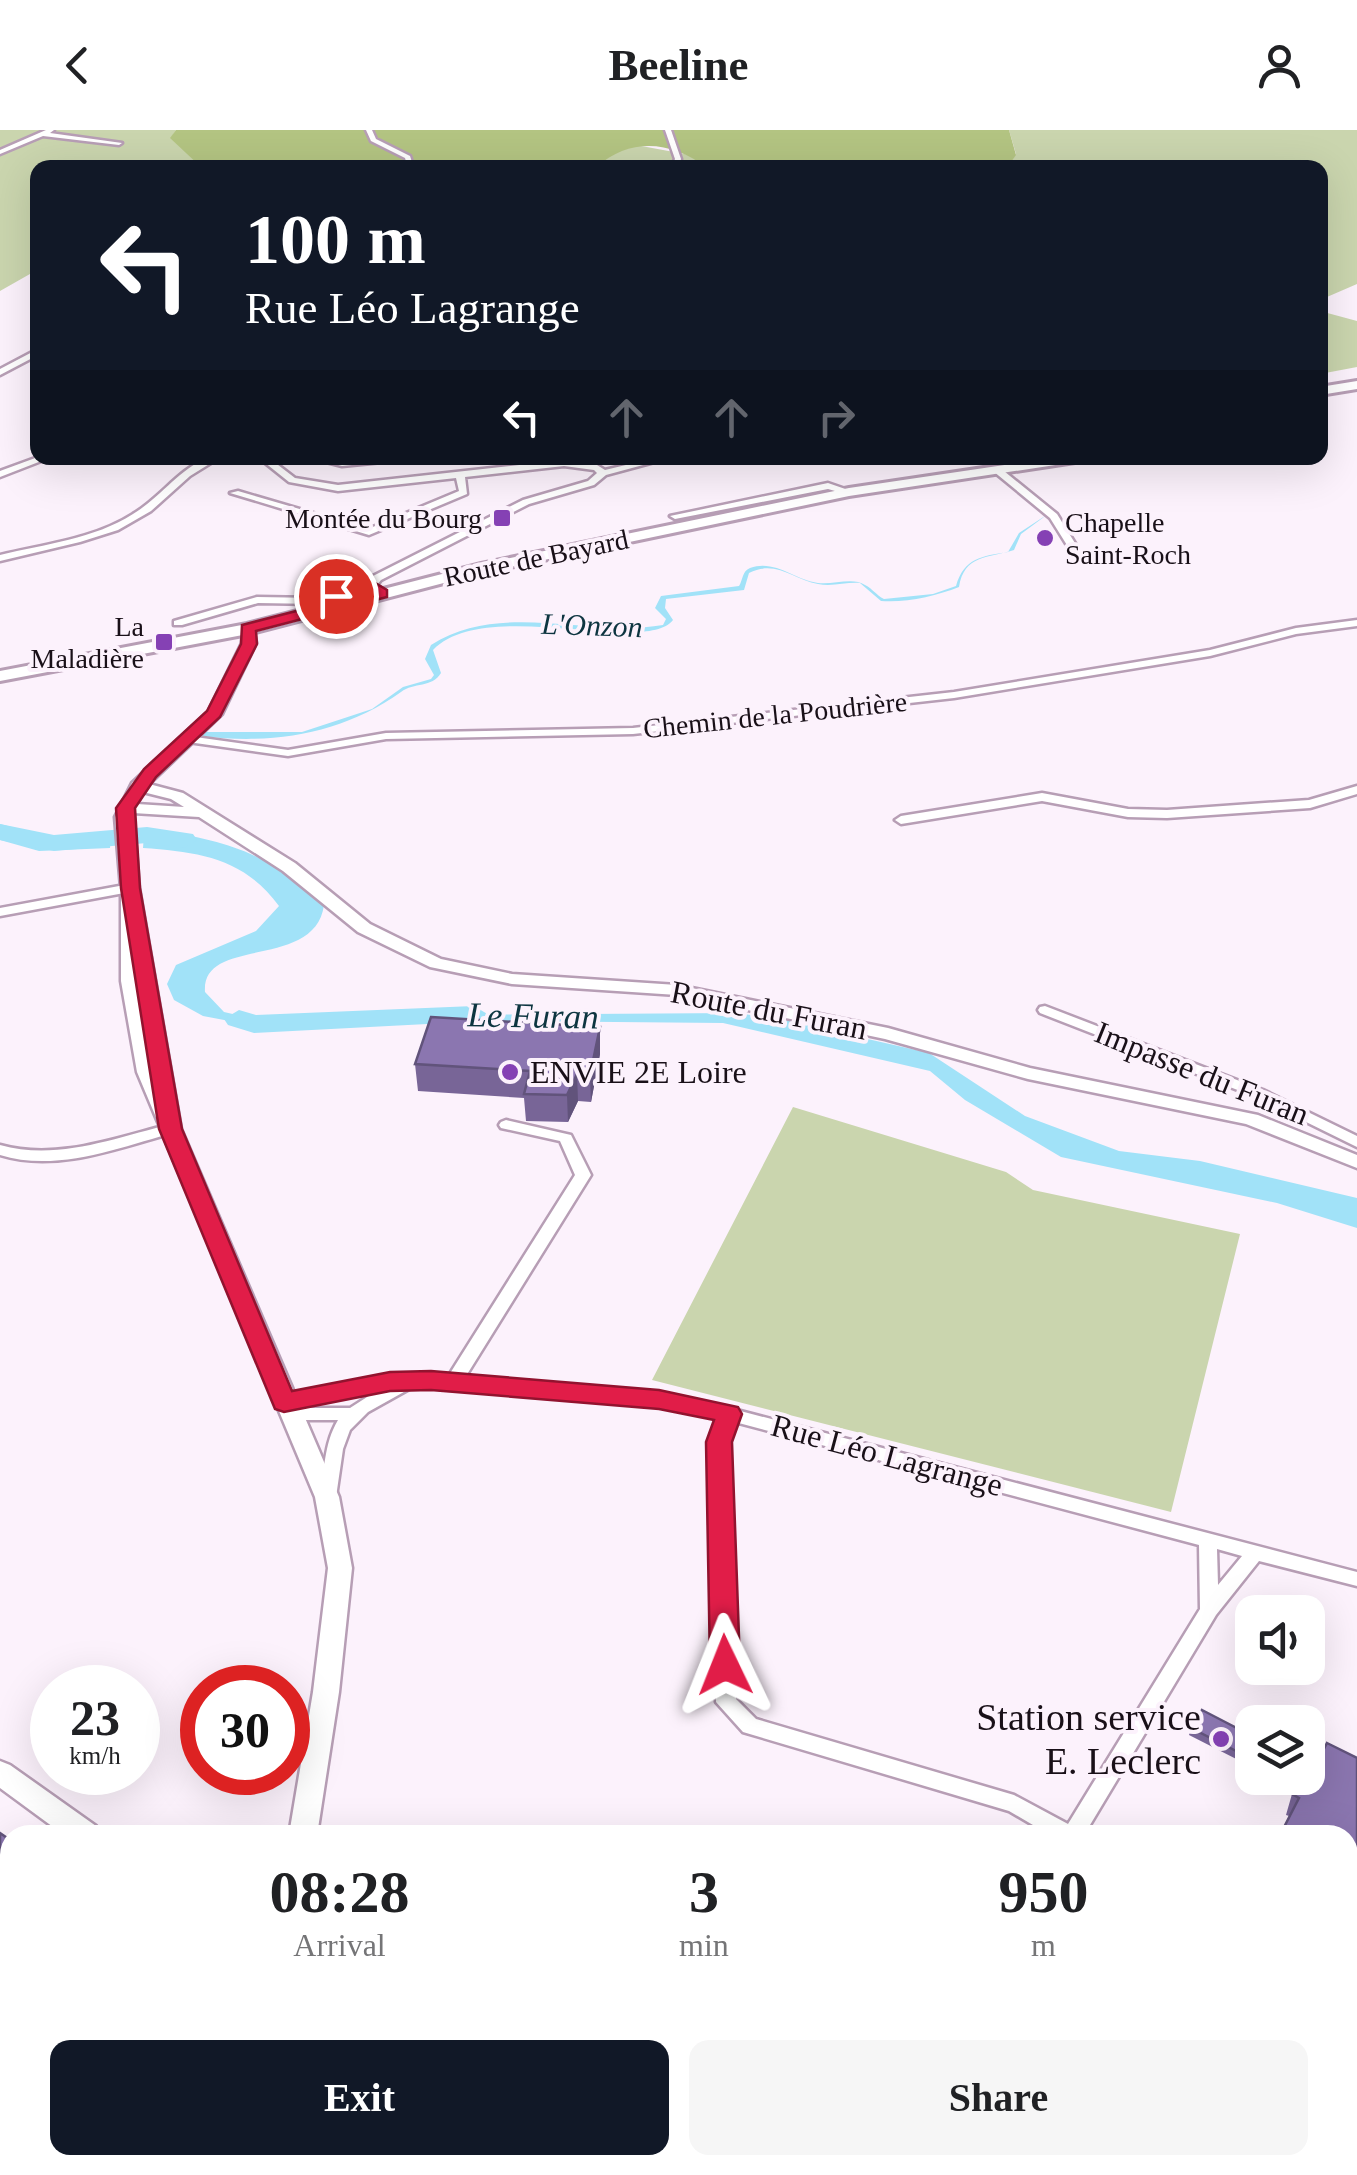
<!DOCTYPE html>
<html lang="en">
<head>
<meta charset="utf-8">
<style>
  :root { --surface:#fff; --page:#f6f6f6; --text:#202124; --muted:#757577; --accent:#111827 }
  body { margin:0; font-family:"Times New Roman",serif; background:var(--page); color:var(--text); height:100vh; display:flex; flex-direction:column; font-size:38px; white-space:nowrap }
  * { box-sizing:border-box; margin:0 }
  p { font-size:32px; color:var(--muted) }
  .icon { flex:none; width:55px; height:55px; fill:none; stroke:currentColor; stroke-width:2; stroke-linecap:round; stroke-linejoin:round }
  .map { position:relative; flex:1; overflow:hidden }
  .panel { position:absolute; left:0px; top:1695px; width:1358px; height:350px; display:flex; flex-direction:column; background:var(--surface); border-radius:30px 30px 0 0; box-shadow:0 10px 40px #0002 }
  .panel>* { flex:none }
  .hud { position:absolute; left:30px; top:30px; width:1298px; height:305px; border-radius:20px; box-shadow:0 10px 40px #0002; background:#111827; color:#fff; overflow:hidden }
  .controls { position:absolute; left:1235px; top:1465px; display:grid; gap:20px }
  .controls a { display:grid; place-items:center; width:90px; height:90px; border-radius:20px; background:var(--surface); box-shadow:0 10px 40px #0002; font-size:50px }
  .speed { position:absolute; left:30px; top:1535px; display:flex; gap:20px; font-size:50px; font-weight:700; text-align:center }
  .speed>* { display:grid; place-content:center; width:130px; height:130px; border-radius:50%; background:var(--surface); box-shadow:0 10px 40px #0002; line-height:1 }
  .speed small { font-size:25px; font-weight:400 }
  .speed .limit { border:15px solid #d22; background:#fff; color:#111 }
  .pin { position:absolute; display:grid; place-items:center; width:85px; height:85px; color:#fff; margin:-42px; border:5px solid #fff; border-radius:50%; box-shadow:0 2px 10px #0007 }
  .me { position:absolute; width:110px; margin:-55px; rotate:358deg; stroke-linejoin:round; filter:drop-shadow(0 0 8px #0008) }
  .turn { display:flex; align-items:center; gap:35px; height:210px; padding:0 50px; font-size:45px }
  .turn .icon { width:130px; height:130px; stroke-width:2.5 }
  .turn b { display:block; font-size:70px; line-height:85px }
  .lanes { display:flex; align-items:center; height:95px; padding:0 50px; background:#0003; justify-content:center; gap:50px; direction:ltr }
  .lanes .off { opacity:.35 }
  .eta { display:flex; justify-content:space-evenly; align-items:center; height:170px; text-align:center }
  .eta b { font-size:60px; font-weight:700; line-height:70px }
  .cta { display:flex; gap:20px; margin-top:auto; padding:20px 50px }
  .cta a { flex:1; height:115px; border-radius:20px; background:var(--accent); color:#fff; font-size:40px; font-weight:700; line-height:115px; text-align:center }
  .cta a+a { background:var(--page); color:var(--text) }
  header { display:flex; justify-content:space-between; align-items:center; height:130px; padding:0 50px; background:var(--surface); font-size:45px; font-weight:700 }
  .map>svg:first-child { display:block }
  .green { fill:#cad5ae }
  .forest { fill:#b3c482 }
  .water { fill:#a1e2f8 }
  .lines { fill:none; stroke-linecap:round; stroke-linejoin:round }
  .river { fill:#a1e2f8; fill-rule:evenodd }
  .street-casing { stroke:#b79eb5; stroke-width:5 }
  .secondary-casing { stroke:#b79eb5; stroke-width:5 }
  .primary-casing { stroke:#b79eb5; stroke-width:6 }
  .street { fill:#fff; fill-rule:evenodd }
  .secondary { fill:#fff; fill-rule:evenodd }
  .primary { fill:#fff; fill-rule:evenodd }
  .wall { fill:#786597 }
  .shaded-wall { fill:#61537b }
  .building { fill:#8b76b0; stroke:#61537b; stroke-width:2.5 }
  .route { fill:#e11d48; stroke:#92132f; stroke-width:2.5 }
  .poi-dot { fill:#8541b4; stroke:#fcf2fc; stroke-width:4 }
  .labels { text-anchor:middle; dominant-baseline:central; stroke-width:8; stroke-linejoin:round; paint-order:stroke }
  .far-poi-label { font-size:28px; fill:#191018; stroke:#fcf2fc; text-anchor:end }
  .far-street-label { font-size:28px; fill:#191018; stroke:#fcf2fc }
  .far-water-label { font-size:30px; font-style:italic; fill:#0d3540; stroke:#fcf2fc }
  .street-label { font-size:32px; fill:#191018; stroke:#fcf2fc }
  .poi-label { font-size:32px; fill:#191018; stroke:#fcf2fc; text-anchor:start }
  .water-label { font-size:35px; font-style:italic; fill:#0d3540; stroke:#fcf2fc }
  .near-poi-label { font-size:38px; fill:#191018; stroke:#fcf2fc; text-anchor:end }
</style>
</head>
<body>
<header><svg class="icon" aria-label="back" viewBox="0 0 24 24"><path d="M15 5l-7 7 7 7"/></svg>Beeline<svg class="icon" aria-label="person" viewBox="0 0 24 24"><circle cx="12" cy="8" r="4"/><path d="M4 21q1-7 8-7t8 7"/></svg></header>
<div class="map">
<svg width="1357" height="2045" viewBox="0 0 1357 2045">
  <rect width="100%" height="100%" fill="#fcf2fc"/>
  <!-- green -->
  <path class="green" d="M0 0H176L171 8 202 37 38 38 37 140 0 161Z
    M1009 0H1357V154L1320 170V38H1007L1016 24Z
    M636 15 690 25 707 37 597 38 612 24Z
    M1320 181 1357 191V237L1320 244Z
    M793 977 1006 1042 1033 1060 1240 1104 1171 1382 652 1250Z"/>
  <!-- forest -->
  <path class="forest" d="M176 0H1009L1016 25 1007 38H707C672 11 630 7 597 37L202 38 170 8Z"/>
  <!-- water -->
  <path class="water" d="M1048 384 1021 404 1014 420C988 428 964 425 959 457 936 466 906 473 881 471L860 453C846 452 832 457 818 454 794 450 776 429 749 443L744 460 666 469 665 478 673 490C645 526 485 466 433 520L441 543C432 558 414 552 401 562 342 604 273 615 201 606L205 602H302L372 579 403 557 431 549 434 545 425 529 431 515C501 470 588 508 663 495L666 489 655 478 661 466 739 456C743 450 742 441 750 438 775 429 795 450 818 453 833 455 853 447 865 455 873 459 876 465 884 469L933 464 956 456C964 428 982 426 1008 422L1019 403Z
    M0 694 55 708 111 705 110 718 39 721 0 710Z
    M156 700C229 711 268 723 324 775 315 841 201 805 205 862L224 882 263 891 410 885 736 883 780 889 929 923 1025 986 1119 1021 1200 1031 1357 1068V1098L1277 1073 1061 1027 965 970 930 941 723 893 418 890 266 898 203 886 174 870 167 854 176 835 256 801 279 776C244 728 199 722 143 718L144 704Z"/>
  <g class="lines">
    <!-- river -->
    <path class="river" d="M0 694 54 705 147 697 193 704 197 710 184 718 147 713 54 721 0 710Z
      M474 876 489 885 485 891 254 903 228 895 224 889 239 880 256 885Z"/>
    <!-- street casing -->
    <g class="street-casing">
      <path id="street" d="M46 0H54L50 3 122 13 119 15 43 6 0 24V20Z
        M366 0H372L376 9 410 26 414 38H408L405 28 371 11Z
        M665 0H671L681 29 678 38H671L675 29Z
        M38 219V225L0 245V239Z
        M38 327 49 328 0 347V341Z
        M207 328H219L190 346 151 381 118 400 80 412 0 431V425C45 414 94 409 133 384 160 368 178 340 207 328Z
        M259 328H269L295 348 338 355 564 330 597 335 605 340 655 328H669L606 345 594 355 529 374 381 450 377 455 386 462V466H378L370 459 318 474 258 473 182 495H174V491L257 467 317 468 368 453 373 446 523 370 588 351 597 343 594 340 564 336 465 347 467 364 369 405 230 363 238 361 368 399 459 361 456 348 338 361 289 352Z
        M311 328 342 330 397 328 392 331 342 336Z
        M993 337H999L1057 384 1078 418 1076 420H1070L1050 388 993 341Z
        M828 353 854 362 849 365 828 359 675 389 670 386Z
        M1357 490V496L1296 504 1210 526 954 568 633 604 386 609 288 626 188 612 182 609 188 606 288 620 386 603 633 598 954 562 1210 520 1296 498Z
        M1357 656V664L1310 678 1167 688 1128 687 1042 671 901 694 895 690 901 686 1042 663 1128 679 1167 680 1309 670Z
        M130 754 136 758 135 761 0 786V778Z
        M1045 876 1263 960 1357 1006V1017L1253 966 1040 883 1038 880 1040 877Z
        M506 990 571 1005 591 1045 466 1246 659 1263 729 1278 1357 1442V1456L1259 1431 1216 1485 1084 1705H1050L1009 1681 743 1602 716 1572 710 1312 719 1288 659 1275 454 1257 411 1258 368 1282 350 1300 343 1319 336 1367 333 1372 327 1374 321 1372 318 1367C326 1340 323 1315 338 1290H291L285 1288 282 1284 285 1280 291 1278H350L378 1260 284 1278 278 1276 275 1272 278 1268 391 1245H449L575 1045 560 1011 501 998 499 995 501 992ZM735 1292 1199 1415 1200 1479 1068 1694 1014 1665 756 1589 736 1569 728 1312ZM1217 1419 1242 1426 1218 1455Z
        M171 994 178 999 176 1002C121 1017 57 1043 0 1025V1015C57 1031 115 1008 171 994Z
        M0 1844 10 1847V1867L0 1864Z
        M857 2035H882L877 2045H852Z"/>
    </g>
    <!-- secondary casing -->
    <g class="secondary-casing">
      <path id="secondary" d="M243 496H253L256 513 222 584 149 654 183 663 295 733 370 794 441 829 512 844 677 855 888 898 1030 938 1258 985 1357 1025V1038L1246 994 1028 949 885 909 677 865 512 854 430 837 358 802 283 741 199 687 133 683 139 758 181 999 339 1367 352 1438 339 1562 317 1705H289L313 1562 328 1438 315 1367 137 942 121 851V758L115 687 132 653 208 582 242 513ZM143 662 171 669 184 677 137 674Z
        M0 1631 10 1635 96 1696 100 1705H64L0 1658Z
        M553 2035H595L599 2045H557Z"/>
    </g>
    <!-- primary casing -->
    <g class="primary-casing">
      <path id="primary" d="M1357 251V259L1320 265V257Z
        M1051 328H1082L1075 332 849 366 482 443 248 504 0 551V541L247 494 481 434 849 358Z"/>
    </g>
    <!-- street -->
    <use href="#street" class="street"/>
    <!-- secondary -->
    <use href="#secondary" class="secondary"/>
    <!-- primary -->
    <use href="#primary" class="primary"/>
  </g>
  <!-- wall -->
  <path class="wall" d="M600 897V924L591 972 578 971 568 992 526 991 524 968 418 961 415 934Z
    M1191 1598 1252 1606V1637L1189 1605Z
    M1357 1628V1833L1348 1828V1705L1286 1685 1292 1664 1306 1653Z
    M0 1703 10 1710V1772L0 1764Z"/>
  <!-- shaded-wall -->
  <path class="shaded-wall" d="M600 897V924L591 972 590 945Z
    M577 944 578 971 568 992 567 965Z"/>
  <!-- building -->
  <path class="building" d="M431 887 600 897 590 945 577 944 567 965 524 964 530 941 415 934Z
    M1202 1580 1252 1606V1629L1191 1598Z
    M1327 1613 1357 1628V1808L1348 1803V1705H1280L1299 1668 1292 1664 1300 1650 1306 1653Z
    M0 1703 10 1710V1757L0 1749Z
    M1357 1975V2045H1326L1331 2035H1348V1997Z"/>
  <!-- route -->
  <path class="route" d="M372 451 387 460V467L256 501 257 514 220 587 156 647 135 678 140 758 182 999 292 1261 390 1242 431 1241 659 1260 738 1277 742 1284 732 1312 740 1535 735 1544 725 1547 715 1544 710 1535 706 1312 714 1290 659 1279 431 1260 390 1261 284 1282 275 1279 159 999 121 758 116 678 144 639 207 581 241 514 242 495 370 462 352 463 336 471 328 466 343 455Z"/>
  <!-- markers -->
  <g class="poi-dot">
    <rect x="492" y="378" width="20" height="20" rx="5"/>
    <circle cx="1045" cy="408" r="10"/>
    <rect x="154" y="502" width="20" height="20" rx="5"/>
    <circle cx="510" cy="942" r="10"/>
    <circle cx="1221" cy="1609" r="10"/>
  </g>
  <g class="labels">
    <!-- far-poi labels -->
    <g class="far-poi-label">
      <text x="482" y="388">Montée du Bourg</text>
      <text x="1065" y="392" text-anchor="start">Chapelle<tspan x="1065" dy="32">Saint-Roch</tspan></text>
      <text x="144" y="496">La<tspan x="144" dy="32">Maladière</tspan></text>
    </g>
    <!-- far-street labels -->
    <g class="far-street-label">
      <text transform="translate(536 428) rotate(-12)">Route de Bayard</text>
      <text transform="translate(775 585) rotate(-6)">Chemin de la Poudrière</text>
    </g>
    <!-- far-water labels -->
    <g class="far-water-label">
      <text transform="translate(592 495) rotate(2)">L'Onzon</text>
    </g>
    <!-- street labels -->
    <g class="street-label">
      <text transform="translate(769 880) rotate(11)">Route du Furan</text>
      <text transform="translate(1202 943) rotate(22)">Impasse du Furan</text>
      <text transform="translate(887 1325) rotate(15)">Rue Léo Lagrange</text>
    </g>
    <!-- poi labels -->
    <g class="poi-label">
      <text x="530" y="942">ENVIE 2E Loire</text>
    </g>
    <!-- water labels -->
    <g class="water-label">
      <text transform="translate(533 886) rotate(1)">Le Furan</text>
    </g>
    <!-- near-poi labels -->
    <g class="near-poi-label">
      <text x="1201" y="1587">Station service<tspan x="1201" dy="44">E. Leclerc</tspan></text>
    </g>
  </g>
</svg>
<div class="controls">
<a><svg class="icon" aria-label="sound" viewBox="0 0 24 24"><path d="M4 9h4l5-4v14l-5-4H4zM17 9q2 3 0 6"/></svg></a>
<a><svg class="icon" aria-label="layers" viewBox="0 0 24 24"><path d="M12 4l9 5-9 5-9-5zM3 14l9 5 9-5"/></svg></a>
</div>
<div class="speed"><div>23<small>km/h</small></div><div class="limit">30</div></div>
<div class="pin" style="left:336px;top:466px;background:#d93025"><svg class="icon" aria-label="arrive" viewBox="0 0 24 24"><path d="M6 21V4h12l-3 4 3 4H6"/></svg></div>
<svg class="me" style="left:725px;top:1535px" viewBox="-20 -20 40 40"><path d="M0-17L14 15 0 8-14 15z" fill="#e11d48" stroke="#fff" stroke-width="4"/></svg>
<div class="hud">
<div class="turn"><svg class="icon" aria-label="left" viewBox="0 0 24 24"><path d="M17 20v-9H6M10 6l-5 5 5 5"/></svg><div><b>100 m</b>Rue Léo Lagrange</div></div>
<div class="lanes"><svg class="icon" aria-label="left" viewBox="0 0 24 24"><path d="M17 20v-9H6M10 6l-5 5 5 5"/></svg><svg class="icon off" aria-label="ahead" viewBox="0 0 24 24"><path d="M12 20V5M6 11l6-6 6 6"/></svg><svg class="icon off" aria-label="ahead" viewBox="0 0 24 24"><path d="M12 20V5M6 11l6-6 6 6"/></svg><svg class="icon off" aria-label="right" viewBox="0 0 24 24"><path d="M7 20v-9h11M14 6l5 5-5 5"/></svg></div>
</div>
<section class="panel">
<div class="eta">
<div><b>08:28</b><p>Arrival</p></div>
<div><b>3</b><p>min</p></div>
<div><b>950</b><p>m</p></div>
</div>
<div class="cta"><a>Exit</a><a>Share</a></div>
</section>
</div>
</body>
</html>
